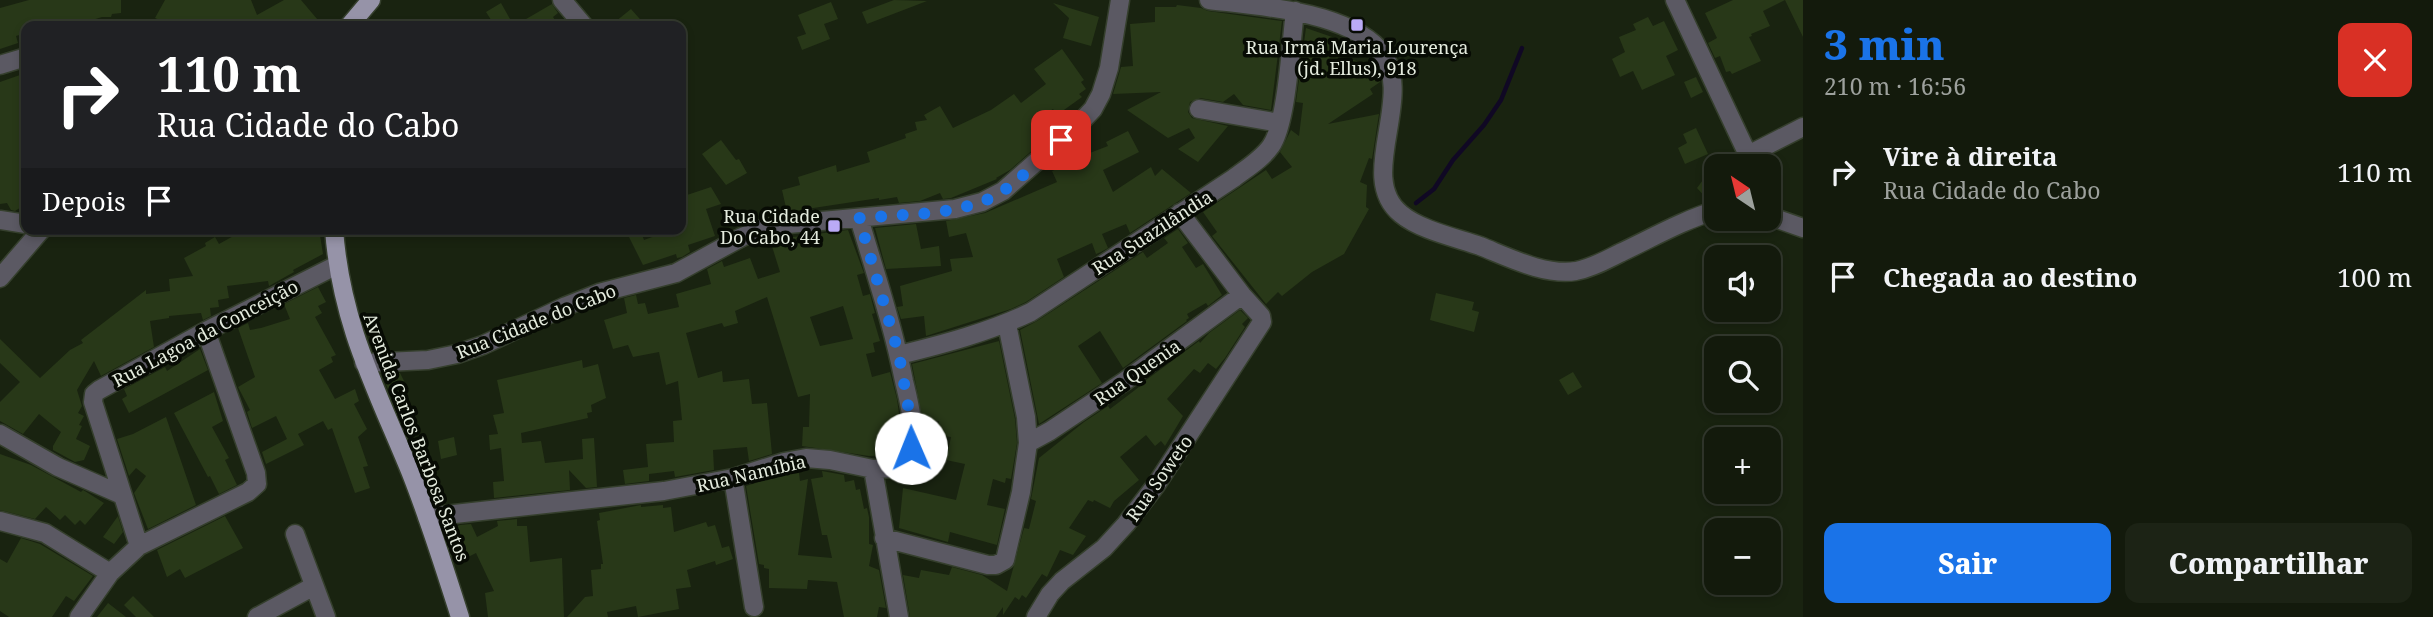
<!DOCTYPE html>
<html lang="pt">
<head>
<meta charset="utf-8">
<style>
  :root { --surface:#131a0c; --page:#1c2315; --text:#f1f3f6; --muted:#9da19d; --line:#32382d; --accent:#1a73e8 }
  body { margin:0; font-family:"Noto Serif",serif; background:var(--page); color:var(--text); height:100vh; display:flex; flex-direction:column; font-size:26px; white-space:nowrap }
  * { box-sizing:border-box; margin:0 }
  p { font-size:23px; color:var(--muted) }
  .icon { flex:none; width:38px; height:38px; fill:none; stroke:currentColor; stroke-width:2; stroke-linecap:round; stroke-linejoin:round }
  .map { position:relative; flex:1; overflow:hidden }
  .details { display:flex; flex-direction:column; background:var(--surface); width:630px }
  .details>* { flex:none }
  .hud { position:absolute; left:21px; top:21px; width:665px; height:214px; border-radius:14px; box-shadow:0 4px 10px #0003,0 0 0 2px var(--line); background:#202124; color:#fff; overflow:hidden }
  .needle { width:46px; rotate:325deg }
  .fabs { position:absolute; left:1704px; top:154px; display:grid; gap:14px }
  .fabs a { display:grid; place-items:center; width:77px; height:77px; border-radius:14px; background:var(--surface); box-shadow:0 4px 10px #0003,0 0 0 2px var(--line); font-size:35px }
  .pin { position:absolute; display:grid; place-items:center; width:60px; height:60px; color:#fff; margin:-30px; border-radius:14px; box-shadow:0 4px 10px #0006 }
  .me { position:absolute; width:77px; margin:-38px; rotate:359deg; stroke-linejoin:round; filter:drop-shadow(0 0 5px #0008) }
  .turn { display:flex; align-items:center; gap:24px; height:147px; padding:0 21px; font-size:32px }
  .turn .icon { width:91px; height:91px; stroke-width:2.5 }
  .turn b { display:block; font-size:49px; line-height:60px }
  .then { display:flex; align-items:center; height:66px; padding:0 21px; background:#0003; gap:14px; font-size:26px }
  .round { display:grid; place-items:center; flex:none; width:74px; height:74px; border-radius:14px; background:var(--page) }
  .head { display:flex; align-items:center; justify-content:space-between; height:119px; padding:0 21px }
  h1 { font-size:42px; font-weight:800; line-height:52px; color:var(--accent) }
  .primary-button { display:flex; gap:14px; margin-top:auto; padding:14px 21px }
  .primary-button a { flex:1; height:80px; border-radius:14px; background:var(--accent); color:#fff; font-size:28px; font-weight:800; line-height:80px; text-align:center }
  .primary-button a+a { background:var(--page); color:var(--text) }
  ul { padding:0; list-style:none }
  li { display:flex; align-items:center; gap:21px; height:105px; padding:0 21px }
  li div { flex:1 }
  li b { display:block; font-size:26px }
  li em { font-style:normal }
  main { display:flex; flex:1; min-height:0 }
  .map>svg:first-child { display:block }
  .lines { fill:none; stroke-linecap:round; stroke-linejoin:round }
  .stream { stroke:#100824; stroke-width:4.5 }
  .building { fill:#283818; fill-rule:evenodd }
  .minor-casing { stroke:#353f2d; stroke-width:21 }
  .major-casing { stroke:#353f2d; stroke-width:21 }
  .minor { stroke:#5b5963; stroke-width:18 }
  .major { stroke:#9693a8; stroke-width:18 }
  .route { stroke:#1a73e8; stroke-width:12; stroke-dasharray:0 21.6 }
  .poi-dot { fill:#baaaf6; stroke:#070b04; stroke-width:2.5 }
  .labels { text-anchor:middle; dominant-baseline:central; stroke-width:7; stroke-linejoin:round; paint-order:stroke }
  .poi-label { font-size:18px; fill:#e4ebde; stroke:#070b04 }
  .street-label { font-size:18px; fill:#e4ebde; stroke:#070b04 }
</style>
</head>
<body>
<main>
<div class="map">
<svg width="1803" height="617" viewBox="0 0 1803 617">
  <rect width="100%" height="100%" fill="#192310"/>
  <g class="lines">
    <!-- stream -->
    <path class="stream" d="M1416 203 1434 189 1453 160 1484 125 1501 100 1522 48"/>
  </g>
  <!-- building -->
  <path class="building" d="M29 0H121V13L112 14 111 17H102L73 26H26V33L16 36 18 43 0 49V8Z
    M165 0H251L257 15 284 0H301L323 26H173L155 18Z
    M894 0 927 1 867 24 862 12Z
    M1733 0H1803V37L1785 0 1763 11 1770 26 1751 34 1752 36 1749 37 1761 61 1732 74 1730 71 1726 72 1720 56 1715 58 1708 43 1717 38 1705 13Z
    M831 2 838 19 824 24 830 39 802 50 797 37 806 34 798 15Z
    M501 3 514 26H495L486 12Z
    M1053 3 1099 17 1091 46 1063 38 1069 18Z
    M552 4 558 13 553 17 559 26H514Z
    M1177 5 1201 8 1208 11 1282 21 1271 110 1243 105 1234 94 1223 102 1200 98 1190 102 1188 112 1192 118 1228 126 1198 162 1178 149 1195 138 1189 128 1168 138 1127 110 1161 92 1113 94 1121 67 1133 66 1130 24 1155 22V7H1176Z
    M631 9 646 26H610Z
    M1648 17 1653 26 1664 21 1678 50 1666 56 1675 75 1642 90 1633 71 1620 77 1612 59 1625 52 1619 37 1636 30 1633 24Z
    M1306 28 1338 39 1333 53 1368 65 1370 62 1379 72 1380 82 1370 89 1373 94 1328 124 1379 114 1372 159 1369 158 1360 182 1367 185 1366 207 1369 209 1344 254 1312 272 1282 296 1278 292 1266 304 1212 236 1217 232 1203 212 1266 170 1272 179 1292 167 1280 152 1291 130 1299 136 1303 103 1296 102Z
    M1062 49 1084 80 1081 82 1086 89 1079 94 1082 97 1057 115 1053 109 1034 122 1045 139 1010 170 996 178 997 179 951 198 943 199 940 193 920 201 899 203 897 197 879 200V198L787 212 782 190 800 185 798 177 836 165 837 172 870 162 867 152 906 138 905 134 917 130 915 122 927 120 924 115 940 106 953 128 991 110 1014 94 1021 103 1046 84 1034 69Z
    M20 75 23 84 26 83V204L15 211 11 210 7 203 0 204V82Z
    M1696 77 1703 92 1691 98 1684 82Z
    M1696 128 1708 154 1685 164 1678 148 1687 143 1683 134Z
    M1128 131 1139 152 1103 170 1113 192 1151 167 1155 176 1162 169 1191 193 1130 233 1126 224 1102 234 1108 248 1101 252 1096 254 1092 243 1057 259 1064 277 1026 302 1011 309 926 336 924 316 901 319 897 307 903 306 900 286 952 271 950 259 973 257 966 233 949 237 946 221 985 213 1057 182 1052 171 1075 162 1074 159 1108 146 1106 142Z
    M721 140 736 160 739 159 747 173 726 185 702 154Z
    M1717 161V192L1709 201 1697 188Z
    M711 187 721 204 706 209 715 236 688 245 690 252 682 257 677 258 676 254 643 265 625 229H640L644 240 674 229H681V227L686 225 681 212V197Z
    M916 224 921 249 939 246 941 266 886 269 875 228Z
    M246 229H285L287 234 296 229H319L323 254 293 270 294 272 269 286 268 281 227 286 229 298 218 300 219 307 210 308 211 316 203 320 201 313 169 316V318L150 321 154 347 101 376 94 361 77 390 82 406 78 413 84 416 79 425 82 426 76 439 90 446 84 460 75 462 53 450V446L61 432 39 414 23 434 0 421V402L20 382 0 363V339L40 378 70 350 83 343 81 340 146 290V294L170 291 169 279 193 276 184 258 206 246 205 243 215 237 219 244Z
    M1178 229 1188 243 1182 247 1196 268 1203 264 1222 295 1208 306 1206 303 1187 314 1189 318 1186 320 1187 321 1123 368 1100 331 1078 346 1102 383 1039 424 1020 330 1037 321 1143 252 1147 258 1168 243 1164 238Z
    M848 230 864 273 857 275 863 296 870 294 875 313 872 314 880 341 873 343 875 352 866 354 872 377 890 372 897 399 901 428 900 443 896 451 893 455 869 456 802 446 803 427H809L810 394 798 397 767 297 735 311 738 323 724 327 722 323 686 333 698 378 722 371 723 382 749 379 752 404 767 403 772 454 749 461 747 447 713 450 714 470 675 477 674 471 649 474V481L625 484 623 470 648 467 646 444 674 442 673 421 682 420 678 381 666 385 659 352 633 357 628 345 613 349 604 320 627 313 624 298 636 295 638 304 645 303 648 314 679 307 676 294 711 284 707 269 722 261 724 267 750 258 758 279 780 272 770 240ZM843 306 853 339 820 346 810 317Z
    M318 287 326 302 318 306 322 313 315 317 336 355 331 357 333 362 319 370 335 399 355 389 359 401 354 404 367 429 358 437 368 466 363 467 370 488 355 493 332 428 328 430 323 421 298 434 304 445 266 464 262 452 287 439 276 416 252 428 247 412 250 410 238 387 255 377 238 328 248 323 250 330 261 328 290 319 284 304Z
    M1436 293 1474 302 1472 310 1479 312 1474 332 1430 320Z
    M1240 310 1248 318 1242 324 1245 327 1225 358 1216 369 1208 363 1200 373 1194 369 1167 399 1183 416 1165 446 1161 441 1155 446 1146 435 1120 457 1139 480 1114 501 1110 508 1094 500 1093 502 1088 500 1069 528 1086 536 1073 555 1060 550 1047 577 1042 574 1026 598 1022 595 1019 600 1015 597 1003 615V607L996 617H910L903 575 919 578 921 570 949 575 952 567 982 575 1007 591 1024 528 1029 529 1036 501 1031 499 1039 458 1084 422 1108 406 1110 409 1139 387 1138 386 1199 341 1200 343 1209 333Z
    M999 341 1015 419 1017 443 1011 479 1006 478 1005 483 993 479 987 505 1005 509 997 545 950 532 948 542 899 528 903 488 956 500 965 464 946 460 951 437 936 435 939 421H923L912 364Z
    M200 349 208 370 129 413 122 399 127 396 124 389 165 367 167 371Z
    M582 360 583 368 598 364 606 398 591 405 592 412 587 413 588 418 521 433 522 443 541 441 545 463 583 459 582 439 594 438 597 487 586 488 569 470 570 490 494 498 493 482 504 481 501 448 490 450 489 435 498 434 493 415 504 413 497 380Z
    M1573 372 1582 387 1568 395 1559 380Z
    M385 373H400L404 381 388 389 383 378Z
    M214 392 223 421 212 427 229 458 225 460 237 485 219 494 210 476 208 477 174 413Z
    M166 417 196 505 148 529 134 493 146 476 136 468 129 476 117 439 133 434Z
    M454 437 457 455 441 459 438 441Z
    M0 454 31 465 81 492 83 490 88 493 104 503 85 525 80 520 75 525 65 515 60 520 46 507 35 519 0 510Z
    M822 471 844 475 845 482 854 480 856 490 860 489 864 509 867 508 869 517V544L873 545 869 566 879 570 886 608 879 607 877 617H844L837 582 808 580 807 589 769 588V569L764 568V565L759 564 746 486 784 474 799 473 800 481 808 479 798 555 832 558 827 535H822L811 479 823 477Z
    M641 505V507L663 505V508L671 507 674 532 706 522 708 527 715 525 722 548 729 546 733 559 716 565 715 561 687 570 691 587 676 589 679 609 638 617 636 606 607 612 608 617H567L585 597 593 596 591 570 601 569V564H603L597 521 600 520 599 513Z
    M118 516 123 532 114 544 103 537Z
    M225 516 243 548 185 578 180 569 167 577 157 550Z
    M517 519V526H527L530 562 562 558 564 617H488L485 593 494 591 476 553 462 560 460 557 457 559 447 531 460 525 471 524 477 537 498 526 497 521Z
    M21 538 40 544 93 576 74 601 66 596 52 617H9L0 611V559L7 563Z
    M133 596 154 617H136L124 605Z
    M108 603 126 617H97Z"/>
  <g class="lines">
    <!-- minor casing -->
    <g class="minor-casing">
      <path id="minor" d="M562 0 584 26
        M1209 0C1258 6 1344 11 1379 49 1419 94 1354 176 1401 214 1420 230 1457 238 1480 246 1508 257 1545 276 1576 271 1592 268 1606 260 1620 253 1652 238 1683 220 1717 210
        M1675 0 1748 155
        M0 65 26 57
        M1199 109 1280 123
        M1739 166 1748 155 1803 127
        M1769 216 1803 228
        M0 220 26 224
        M0 278 42 229
        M899 355C944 344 989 332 1031 312L1234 178C1247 168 1262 159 1271 146 1287 124 1291 41 1295 11
        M364 363 428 360 457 354 483 345 566 306 599 293 676 273 742 237 761 229 788 224 955 209 982 202 1003 191 1078 125 1093 109 1101 94 1109 68 1120 0
        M0 434 58 467 122 495
        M1028 443 1050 431 1125 381 1242 295
        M873 469 899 617
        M733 478 754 607
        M427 517 664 491 733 478 784 462 806 458 830 460 873 469 897 468C904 461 909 455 911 445 915 424 909 402 904 381 893 326 875 272 859 218
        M0 521 45 533 110 573
        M295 534 326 617
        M884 538 988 565H996L1005 560 1021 492 1028 443 1026 417 1007 324
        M139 546 248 492 257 484 256 473 206 331
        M79 617 110 573 139 546 93 402 94 394 99 390 206 331 337 265
        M257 617 314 586
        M1036 617 1050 594 1062 581 1104 548 1126 524 1156 485 1262 322 1261 316 1242 295 1180 213"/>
    </g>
    <!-- major casing -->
    <g class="major-casing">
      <path id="major" d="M349 26 371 0
        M334 229C341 325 377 390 412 476 430 522 445 570 460 617"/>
    </g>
    <!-- minor -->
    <use href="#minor" class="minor"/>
    <!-- major -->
    <use href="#major" class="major"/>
  </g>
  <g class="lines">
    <!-- route -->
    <path class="route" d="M911 448 912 428 899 355 859 218C903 214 966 216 1003 191 1024 177 1042 156 1061 140"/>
  </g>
  <!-- markers -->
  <g class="poi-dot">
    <rect x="1350" y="18" width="14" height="14" rx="3.5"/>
    <rect x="827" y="219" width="14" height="14" rx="3.5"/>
  </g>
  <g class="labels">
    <!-- poi labels -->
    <g class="poi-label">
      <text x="1357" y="47">Rua Irmã Maria Lourença<tspan x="1357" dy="21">(jd. Ellus), 918</tspan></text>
      <text x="820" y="216" text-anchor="end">Rua Cidade<tspan x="820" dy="21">Do Cabo, 44</tspan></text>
    </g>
    <!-- street labels -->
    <g class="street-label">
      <text transform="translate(1152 232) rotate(-33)">Rua Suazilândia</text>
      <text transform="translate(536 321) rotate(-22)">Rua Cidade do Cabo</text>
      <text transform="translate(205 333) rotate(-28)">Rua Lagoa da Conceição</text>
      <text transform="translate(1137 372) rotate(-35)">Rua Quenia</text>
      <text transform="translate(417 437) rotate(69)">Avenida Carlos Barbosa Santos</text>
      <text transform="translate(751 473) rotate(-13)">Rua Namíbia</text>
      <text transform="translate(1159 478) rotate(-55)">Rua Soweto</text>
    </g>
  </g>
</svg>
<div class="fabs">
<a><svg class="needle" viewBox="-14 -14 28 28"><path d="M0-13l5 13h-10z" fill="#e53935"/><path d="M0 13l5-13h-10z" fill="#9da19d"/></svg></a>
<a><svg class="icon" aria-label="sound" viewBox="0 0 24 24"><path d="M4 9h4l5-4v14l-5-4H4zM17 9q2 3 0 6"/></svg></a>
<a><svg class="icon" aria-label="search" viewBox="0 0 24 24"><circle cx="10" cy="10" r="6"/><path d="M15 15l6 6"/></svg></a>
<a>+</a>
<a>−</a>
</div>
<div class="pin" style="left:1061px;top:140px;background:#d93025"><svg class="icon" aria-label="arrive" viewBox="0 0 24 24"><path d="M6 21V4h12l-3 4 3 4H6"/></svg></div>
<svg class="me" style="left:911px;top:448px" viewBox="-20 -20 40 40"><circle r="19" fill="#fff"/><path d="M0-13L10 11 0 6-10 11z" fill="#1a73e8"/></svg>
<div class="hud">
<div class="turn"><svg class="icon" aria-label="right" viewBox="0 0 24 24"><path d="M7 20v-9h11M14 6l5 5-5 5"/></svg><div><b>110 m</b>Rua Cidade do Cabo</div></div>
<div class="then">Depois<svg class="icon" aria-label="arrive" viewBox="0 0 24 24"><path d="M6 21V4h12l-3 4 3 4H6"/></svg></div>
</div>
</div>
<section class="details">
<div class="head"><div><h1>3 min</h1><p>210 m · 16:56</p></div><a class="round" style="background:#d93025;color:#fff"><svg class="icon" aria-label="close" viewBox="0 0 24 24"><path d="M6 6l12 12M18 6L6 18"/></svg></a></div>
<ul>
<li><svg class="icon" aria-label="right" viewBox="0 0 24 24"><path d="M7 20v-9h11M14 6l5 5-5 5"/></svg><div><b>Vire à direita</b><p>Rua Cidade do Cabo</p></div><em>110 m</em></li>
<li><svg class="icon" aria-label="arrive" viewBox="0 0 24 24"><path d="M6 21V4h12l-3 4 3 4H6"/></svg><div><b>Chegada ao destino</b></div><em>100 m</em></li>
</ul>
<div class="primary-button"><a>Sair</a><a>Compartilhar</a></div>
</section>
</main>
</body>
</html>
